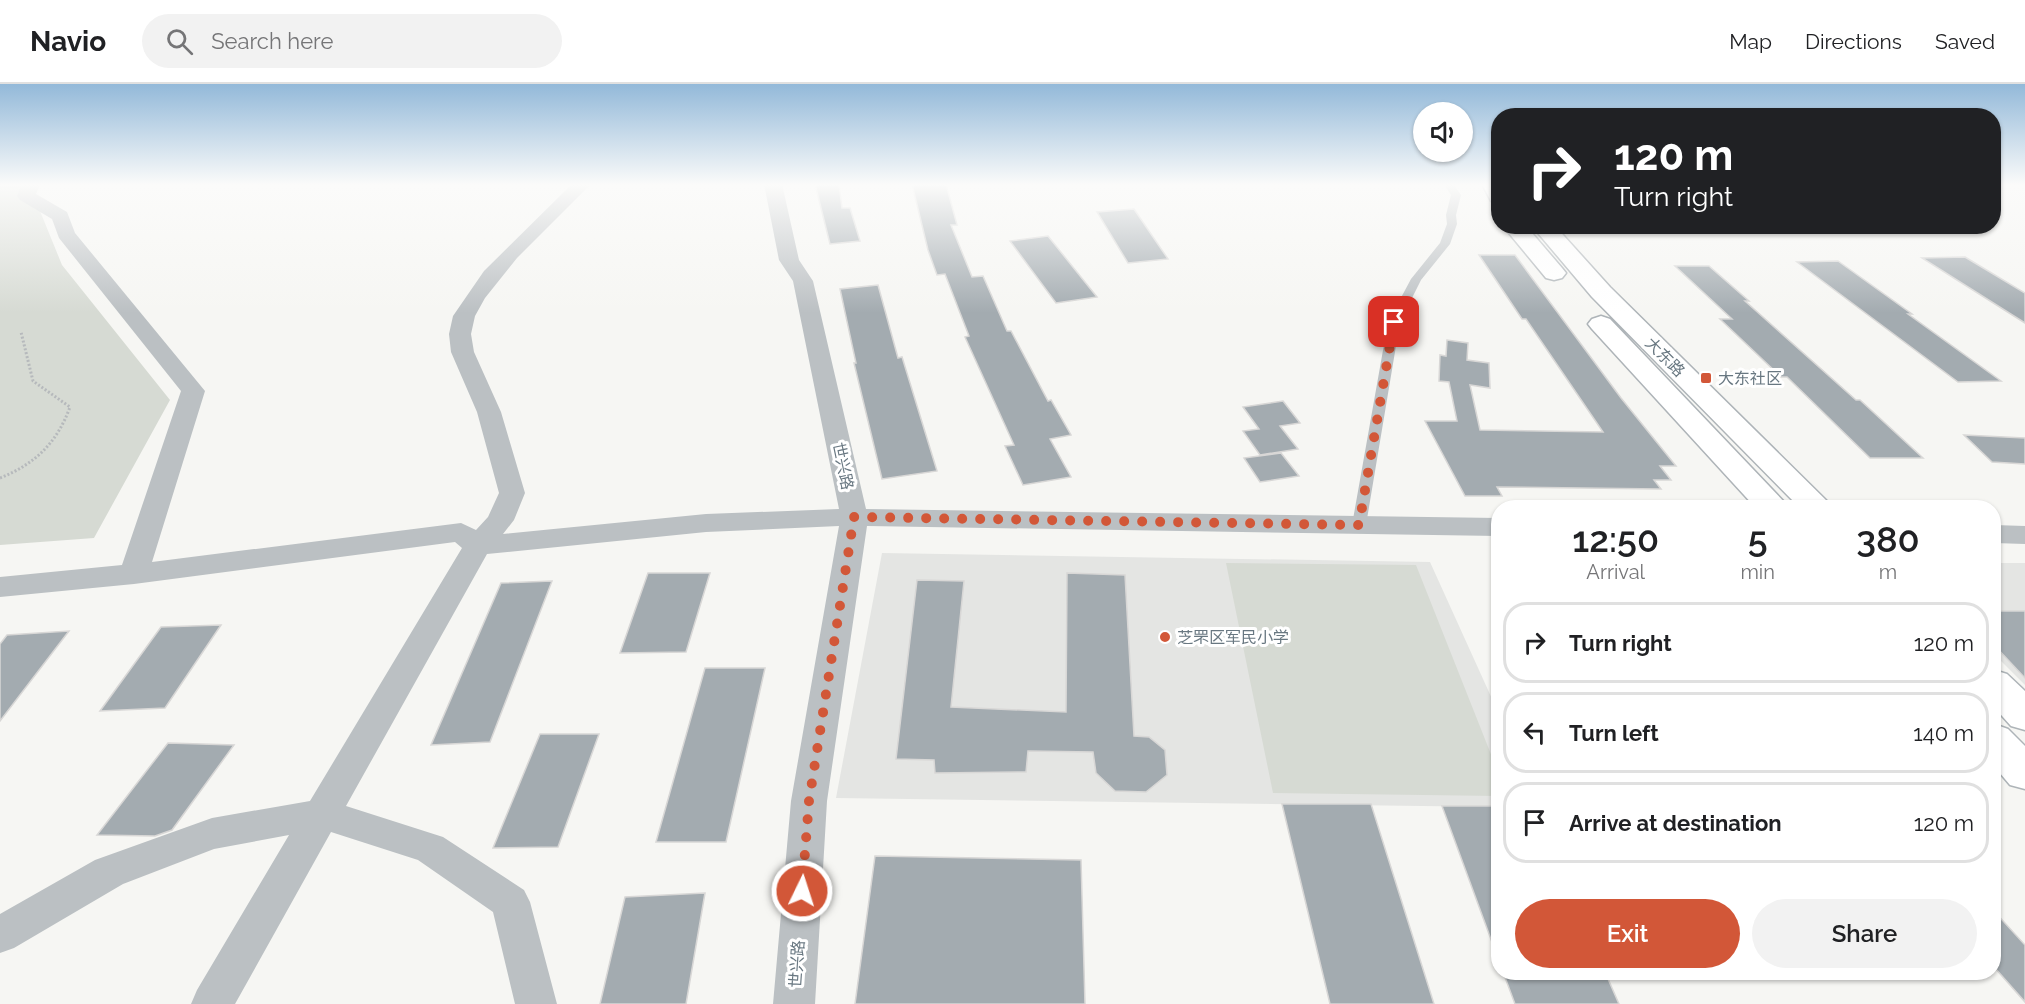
<!DOCTYPE html>
<html lang="en">
<head>
<meta charset="utf-8">
<style>
  :root { --surface:#fff; --page:#f2f2f2; --text:#202124; --muted:#757577; --line:#e0e0e0; --accent:#d25738 }
  body { margin:0; font-family:Raleway,"Noto Sans SC",sans-serif; background:var(--page); color:var(--text); height:100vh; display:flex; flex-direction:column; font-size:22px; white-space:nowrap }
  * { box-sizing:border-box; margin:0 }
  p { font-size:20px; color:var(--muted) }
  .icon { flex:none; width:33px; height:33px; fill:none; stroke:currentColor; stroke-width:2; stroke-linecap:round; stroke-linejoin:round }
  .map { position:relative; flex:1; overflow:hidden }
  .side { position:absolute; left:1491px; top:416px; width:510px; height:480px; display:flex; flex-direction:column; background:var(--surface); border-radius:24px; box-shadow:0 2px 4px #0004 }
  .side>* { flex:none }
  .top-card { position:absolute; left:1491px; top:24px; width:510px; height:126px; border-radius:24px; box-shadow:0 2px 4px #0004; background:#202124; color:#fff; overflow:hidden }
  .tools { position:absolute; left:1413px; top:18px; display:grid; gap:12px }
  .tools a { display:grid; place-items:center; width:60px; height:60px; border-radius:50%; background:var(--surface); box-shadow:0 2px 4px #0004; font-size:30px }
  .pin { position:absolute; display:grid; place-items:center; width:51px; height:51px; color:#fff; margin:-26px; border-radius:12px; box-shadow:0 3px 9px #0006 }
  .me { position:absolute; width:66px; margin:-33px; rotate:4deg; stroke-linejoin:round; filter:drop-shadow(0 0 4px #0008) }
  .turn { display:flex; align-items:center; gap:21px; height:126px; padding:0 24px; font-size:27px }
  .turn .icon { width:78px; height:78px; stroke-width:2.5 }
  .turn b { display:block; font-size:42px; line-height:51px }
  .eta { display:flex; justify-content:space-evenly; align-items:center; height:102px; text-align:center }
  .eta b { font-size:36px; font-weight:600; line-height:42px }
  .button { display:flex; gap:12px; margin-top:auto; padding:12px 24px }
  .button a { flex:1; height:69px; border-radius:36px; background:var(--accent); color:#fff; font-size:24px; font-weight:600; line-height:69px; text-align:center }
  .button a+a { background:var(--page); color:var(--text) }
  ul { padding:0; list-style:none }
  li { display:flex; align-items:center; gap:18px; height:81px; margin:0 12px 9px; padding:0 12px; border:3px solid var(--line); border-radius:24px }
  li div { flex:1 }
  li b { display:block; font-size:22px }
  li em { font-style:normal }
  header { display:flex; align-items:center; gap:36px; box-sizing:border-box; height:84px; padding:0 30px; background:var(--surface); border-bottom:2px solid var(--line) }
  header strong { font-size:28px }
  nav { display:flex; gap:33px; margin-inline-start:auto; font-size:21px }
  .search { width:420px; height:54px; background:var(--page); display:flex; align-items:center; gap:15px; box-sizing:border-box; padding:0 21px; border-radius:33px; color:var(--muted); font-size:22px }
  .map>svg:first-child { display:block }
  .built { fill:#e4e5e3 }
  .green { fill:#d6dad3 }
  .building { fill:#a3abb0; stroke:#d8d7d6; stroke-width:1.5 }
  .lines { fill:none; stroke-linecap:round; stroke-linejoin:round }
  .secondary-casing { stroke:#aeb4b8; stroke-width:3 }
  .path { stroke:#b6b9bc; stroke-width:3; stroke-dasharray:2 2; stroke-linecap:butt }
  .lane { fill:#bbc0c3; fill-rule:evenodd }
  .street { fill:#bbc0c3; fill-rule:evenodd }
  .secondary { fill:#fff; fill-rule:evenodd }
  .route { stroke:#d25738; stroke-width:10; stroke-dasharray:0 18 }
  .poi-dot { fill:#d25738; stroke:#fff; stroke-width:2 }
  .labels { text-anchor:middle; dominant-baseline:central; stroke-width:6; stroke-linejoin:round; paint-order:stroke }
  .street-label { font-size:16px; fill:#687781; stroke:#fff }
  .poi-label { font-size:16px; fill:#687781; stroke:#fff; text-anchor:start }
</style>
</head>
<body>
<header>
<strong>Navio</strong>
<div class="search"><svg class="icon" aria-label="search" viewBox="0 0 24 24"><circle cx="10" cy="10" r="6"/><path d="M15 15l6 6"/></svg>Search here</div>
<nav><a>Map</a><a>Directions</a><a>Saved</a></nav>
</header>
<div class="map">
<svg width="2025" height="920" viewBox="0 0 2025 920">
  <rect width="100%" height="100%" fill="#f6f6f3"/>
  <!-- built -->
  <path class="built" d="M882 469 1430 478 1498 628V723L836 714Z
    M1994 479H2025V601L1994 570Z"/>
  <!-- green -->
  <path class="green" d="M0 100H29L62 181 170 316 94 454 0 461Z
    M1226 479 1416 481 1498 688V712L1273 709Z"/>
  <!-- building -->
  <path class="building" d="M815 100H839L842 124H850L860 157 830 160Z
    M912 100H946L957 141H951L972 193 983 192 1007 247H1011L1048 317 1051 316 1071 351 1050 355 1071 393 1023 401 1005 362 1014 361 965 253 969 252 945 190 937 191 928 166Z
    M1134 125 1168 175 1128 179 1097 128Z
    M1048 152 1097 213 1056 219 1010 157Z
    M1479 171H1515L1621 314 1676 382H1660L1671 396H1654L1661 405 1497 403 1502 412H1465L1425 337H1457L1449 298 1439 297 1440 271 1446 272 1447 256 1468 259 1467 276 1489 279 1490 304 1470 301 1480 346 1603 348 1526 235H1522Z
    M1965 173 2025 209V239L1922 174Z
    M1838 177 1912 230H1908L2001 297 1958 298 1797 178Z
    M1675 182H1709L1749 217H1745L1856 316H1860L1923 374H1870L1787 293H1781L1720 235H1732Z
    M878 201 898 274 902 273 937 387 882 395 854 279H856L840 205Z
    M1283 317 1300 339 1280 342 1298 365 1260 371 1243 347 1259 345 1243 323Z
    M1964 351 2025 354V380L1992 378Z
    M1281 369 1299 392 1260 398 1244 374Z
    M648 489H710L686 568 620 569Z
    M1067 489 1125 491 1134 652 1149 653 1165 666 1167 691 1146 708 1115 707 1096 689 1093 668 1028 667 1026 688 935 689 934 676 896 675 917 496 964 497 951 623 1066 628Z
    M552 497 490 658 431 661 501 499Z
    M1994 527H2025V594L1994 561Z
    M221 541 165 624 100 627 161 543Z
    M69 547 0 637V560L7 551Z
    M705 584H765L726 758H656Z
    M540 650H599L558 763 493 764Z
    M168 659 234 661 172 746 155 752 97 751Z
    M1282 720H1371L1434 920H1330Z
    M1442 722H1498V869H1496Z
    M875 772 1081 776 1085 920H855Z
    M705 809 686 920H600L625 813Z
    M1994 827 2025 861V918L1994 883Z
    M1503 888H1605L1619 920H1515Z"/>
  <g class="lines">
    <!-- secondary casing -->
    <g class="secondary-casing">
      <path id="secondary" d="M1482 100H1498V119L1491 117Z
        M1503 142H1526L1562 184 1566 189 1562 194 1554 196 1546 194Z
        M1532 142H1555L1610 203 1833 423H1799L1592 213Z
        M1601 232 1610 235 1789 423H1755L1592 245 1588 240 1592 235Z
        M1994 586 2007 590 2025 607V646L2011 642 1994 623Z
        M1994 640 2008 645 2025 662V705L2010 701 1994 682Z"/>
    </g>
    <!-- path -->
    <path class="path" d="M0 394C35 380 57 359 70 323L33 297 21 248"/>
    <!-- lane -->
    <path class="lane" d="M1444 100H1453L1461 111 1456 131 1457 140 1450 160 1421 196 1400 238 1366 441 1359 446 1352 441 1388 238 1411 195 1440 159 1447 140 1446 131 1451 111Z"/>
    <!-- street -->
    <path class="street" d="M22 100H40L36 110 67 128 75 149 205 307 152 478 461 439 476 446 488 433 499 409 477 328 451 268 449 250 453 232 484 187 572 100H591L517 174 485 214 475 232 471 250 474 268 501 328 525 409 514 436 503 450 706 430 839 425 793 197 779 176 764 100H782L799 176 813 197 866 425 1498 434V452L867 442 827 717 815 920H773L791 717 839 442 706 448 487 470 346 722 443 753 524 806 530 818 557 920H515L493 828 418 776 331 748 235 920H191L197 906 289 751 214 765 123 800 14 864 0 869V830L95 776 212 734 310 717 462 464 455 458 134 500 0 513V493L122 481 181 307 59 154 52 135 20 116 17 112Z
      M1994 441 2025 442V460L1994 459Z"/>
    <!-- secondary -->
    <use href="#secondary" class="secondary"/>
  </g>
  <!-- sky -->
  <linearGradient id="sky" x2="0" y2="1"><stop stop-color="#93b9d9"/><stop offset="0.44" stop-color="#fbfbfa"/><stop offset="1" stop-color="#fbfbfa" stop-opacity="0"/></linearGradient>
  <rect width="2025" height="229" fill="url(#sky)"/>
  <g class="lines">
    <!-- route -->
    <path class="route" d="M802 807 809 717 854 433 1359 441 1394 238"/>
  </g>
  <!-- markers -->
  <g class="poi-dot">
    <rect x="1700" y="288" width="12" height="12" rx="3"/>
    <circle cx="1165" cy="553" r="6"/>
  </g>
  <g class="labels">
    <!-- street labels -->
    <g class="street-label">
      <text transform="translate(1665 273) rotate(45)">大东路</text>
      <text transform="translate(843 382) rotate(78)">世兴路</text>
      <text transform="translate(797 880) rotate(-86)">世兴路</text>
    </g>
    <!-- poi labels -->
    <g class="poi-label">
      <text x="1718" y="294">大东社区</text>
      <text x="1177" y="553">芝罘区军民小学</text>
    </g>
  </g>
</svg>
<div class="tools">
<a><svg class="icon" aria-label="sound" viewBox="0 0 24 24"><path d="M4 9h4l5-4v14l-5-4H4zM17 9q2 3 0 6"/></svg></a>
</div>
<div class="pin" style="left:1394px;top:238px;background:#d93025"><svg class="icon" aria-label="arrive" viewBox="0 0 24 24"><path d="M6 21V4h12l-3 4 3 4H6"/></svg></div>
<svg class="me" style="left:802px;top:807px" viewBox="-20 -20 40 40"><circle r="17" fill="#d25738" stroke="#fff" stroke-width="3"/><path d="M0-11L8 9 0 5-8 9z" fill="#fff"/></svg>
<div class="top-card">
<div class="turn"><svg class="icon" aria-label="right" viewBox="0 0 24 24"><path d="M7 20v-9h11M14 6l5 5-5 5"/></svg><div><b>120 m</b>Turn right</div></div>
</div>
<section class="side">
<div class="eta">
<div><b>12:50</b><p>Arrival</p></div>
<div><b>5</b><p>min</p></div>
<div><b>380</b><p>m</p></div>
</div>
<ul>
<li><svg class="icon" aria-label="right" viewBox="0 0 24 24"><path d="M7 20v-9h11M14 6l5 5-5 5"/></svg><div><b>Turn right</b></div><em>120 m</em></li>
<li><svg class="icon" aria-label="left" viewBox="0 0 24 24"><path d="M17 20v-9H6M10 6l-5 5 5 5"/></svg><div><b>Turn left</b></div><em>140 m</em></li>
<li><svg class="icon" aria-label="arrive" viewBox="0 0 24 24"><path d="M6 21V4h12l-3 4 3 4H6"/></svg><div><b>Arrive at destination</b></div><em>120 m</em></li>
</ul>
<div class="button"><a>Exit</a><a>Share</a></div>
</section>
</div>
</body>
</html>
